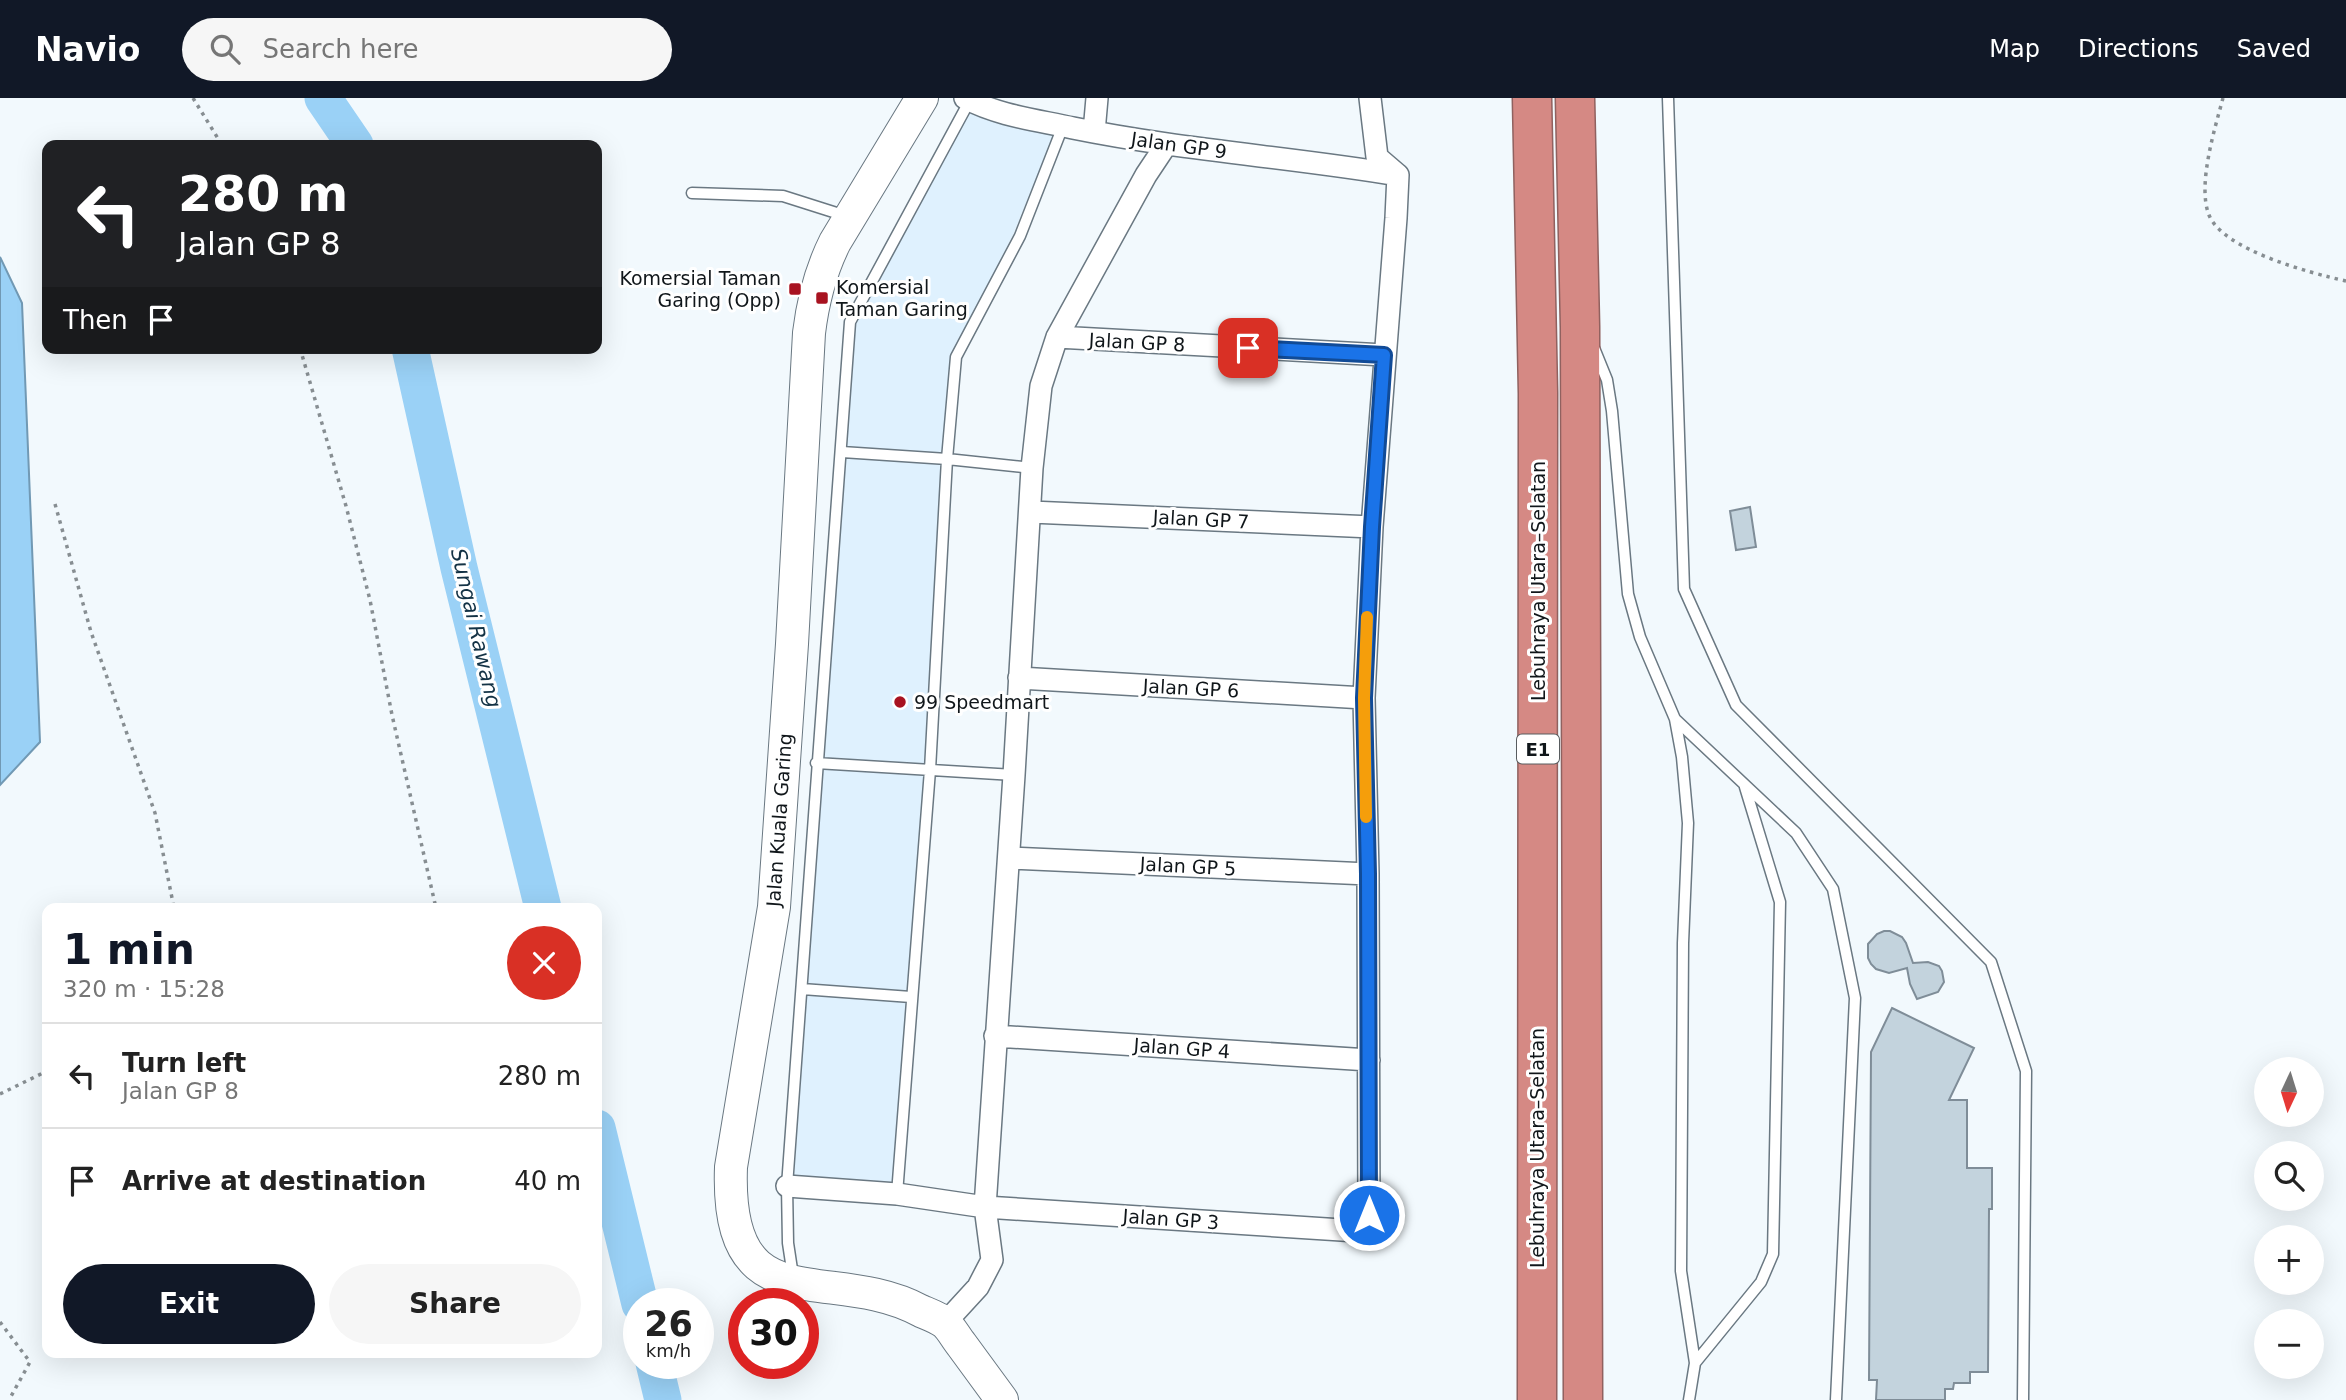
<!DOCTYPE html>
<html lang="en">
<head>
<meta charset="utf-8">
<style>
  :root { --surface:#fff; --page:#f6f6f6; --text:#222; --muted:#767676; --line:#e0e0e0; --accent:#111827 }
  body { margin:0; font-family:"DejaVu Sans",sans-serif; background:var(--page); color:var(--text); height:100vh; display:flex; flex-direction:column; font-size:26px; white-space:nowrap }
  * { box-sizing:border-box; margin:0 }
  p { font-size:23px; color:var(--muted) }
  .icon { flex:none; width:38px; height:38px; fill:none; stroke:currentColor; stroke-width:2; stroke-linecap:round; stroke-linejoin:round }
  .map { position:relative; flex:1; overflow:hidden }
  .panel { position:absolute; left:42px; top:805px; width:560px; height:455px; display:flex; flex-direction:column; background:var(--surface); border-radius:14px; box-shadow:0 7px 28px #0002 }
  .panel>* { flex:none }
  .hud { position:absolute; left:42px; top:42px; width:560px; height:214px; border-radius:14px; box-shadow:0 7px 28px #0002; background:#202124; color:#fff; overflow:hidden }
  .needle { width:46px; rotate:184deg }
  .tools { position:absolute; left:2254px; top:959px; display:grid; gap:14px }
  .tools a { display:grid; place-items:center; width:70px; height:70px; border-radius:50%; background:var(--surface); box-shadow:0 7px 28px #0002; font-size:35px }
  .speed { position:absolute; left:623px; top:1190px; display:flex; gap:14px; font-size:35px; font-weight:700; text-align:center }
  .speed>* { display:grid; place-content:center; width:91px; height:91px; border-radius:50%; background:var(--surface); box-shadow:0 7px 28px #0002; line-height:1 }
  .speed small { font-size:18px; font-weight:400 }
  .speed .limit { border:10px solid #d22; background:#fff; color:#111 }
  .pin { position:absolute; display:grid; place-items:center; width:60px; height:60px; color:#fff; margin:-30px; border-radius:14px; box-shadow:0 4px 10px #0006 }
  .me { position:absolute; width:77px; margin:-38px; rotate:0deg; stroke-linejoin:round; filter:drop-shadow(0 0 5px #0008) }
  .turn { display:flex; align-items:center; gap:24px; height:147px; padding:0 21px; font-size:32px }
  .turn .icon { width:91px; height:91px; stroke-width:2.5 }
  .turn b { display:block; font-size:49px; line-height:60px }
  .then { display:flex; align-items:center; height:66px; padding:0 21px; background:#0003; gap:14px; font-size:26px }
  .round { display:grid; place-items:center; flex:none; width:74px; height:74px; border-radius:37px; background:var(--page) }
  .head { display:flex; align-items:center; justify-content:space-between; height:119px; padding:0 21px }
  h1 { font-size:42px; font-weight:700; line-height:52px; color:var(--accent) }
  .button { display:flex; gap:14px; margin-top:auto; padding:14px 21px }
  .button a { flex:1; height:80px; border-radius:42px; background:var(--accent); color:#fff; font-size:28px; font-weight:700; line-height:80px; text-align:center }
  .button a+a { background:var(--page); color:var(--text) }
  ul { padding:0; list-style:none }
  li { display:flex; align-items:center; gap:21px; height:105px; padding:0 21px; border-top:2px solid var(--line) }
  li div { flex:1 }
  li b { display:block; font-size:26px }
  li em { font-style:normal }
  header { display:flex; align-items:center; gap:42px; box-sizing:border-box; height:98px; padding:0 35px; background:var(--accent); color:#fff }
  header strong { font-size:33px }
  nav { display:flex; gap:38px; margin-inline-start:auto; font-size:24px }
  .search { width:490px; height:63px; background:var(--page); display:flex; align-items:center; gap:18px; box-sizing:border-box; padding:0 24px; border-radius:38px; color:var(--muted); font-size:26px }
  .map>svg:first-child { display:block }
  .built { fill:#dff1fe }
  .water { fill:#9ad1f6; stroke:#7199b4; stroke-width:2 }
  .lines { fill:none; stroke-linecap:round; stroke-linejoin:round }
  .river { stroke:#9ad1f6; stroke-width:37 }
  .building { fill:#c3d3dd; stroke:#7f8d98; stroke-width:2 }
  .lane-casing { stroke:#6a7882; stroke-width:13 }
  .street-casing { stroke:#6a7882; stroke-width:24 }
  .secondary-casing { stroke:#6a7882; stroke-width:34 }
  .highway-casing { stroke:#90615f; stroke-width:41 }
  .path { stroke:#878e92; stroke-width:3.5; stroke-dasharray:3.5 5; stroke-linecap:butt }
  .lane { stroke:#fff; stroke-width:10 }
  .street { stroke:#fff; stroke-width:21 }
  .secondary { stroke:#fff; stroke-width:32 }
  .highway { stroke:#d58984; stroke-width:38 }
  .route-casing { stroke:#114b97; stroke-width:18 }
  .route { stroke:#1a73e8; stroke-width:12 }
  .slow { stroke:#f59e0b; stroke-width:12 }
  .poi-dot { fill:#a81220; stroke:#fff; stroke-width:2.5 }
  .labels { text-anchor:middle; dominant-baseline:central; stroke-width:6; stroke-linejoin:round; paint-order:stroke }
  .shield { fill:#fff; stroke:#585c5f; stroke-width:2 }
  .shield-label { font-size:18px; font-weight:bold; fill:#10161a }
  .street-label { font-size:19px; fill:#10161a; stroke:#fff }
  .poi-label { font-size:19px; fill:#10161a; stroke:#fff; text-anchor:start }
  .water-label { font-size:21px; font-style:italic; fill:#133245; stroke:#fff }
</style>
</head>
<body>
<header>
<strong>Navio</strong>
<div class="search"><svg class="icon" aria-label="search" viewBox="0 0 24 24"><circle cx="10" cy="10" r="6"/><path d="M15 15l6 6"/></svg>Search here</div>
<nav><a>Map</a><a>Directions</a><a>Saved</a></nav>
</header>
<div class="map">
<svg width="2346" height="1302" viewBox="0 0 2346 1302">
  <rect width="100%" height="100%" fill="#f2f9fd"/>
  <!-- built -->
  <path class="built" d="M969 15 1055 34 1013 137 952 258 934 494 925 685 892 1087 794 1080 826 599 854 226Z"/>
  <!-- water -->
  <path class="water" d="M0 159 22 205 40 644 0 687Z"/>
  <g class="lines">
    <!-- river -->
    <path class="river" d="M323 0 355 47
      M410 250 459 470 543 810
      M597 1030 640 1206
      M654 1265 663 1302"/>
  </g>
  <!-- building -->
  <path class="building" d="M1750 409 1756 449 1736 452 1730 413Z
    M1884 833H1890L1902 839 1906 845 1913 865 1928 864 1939 868 1942 873 1944 884 1938 894 1917 901 1910 886 1907 870 1889 875 1876 871 1871 866 1868 860V846L1877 836Z
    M1892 910 1974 950 1949 1002H1967V1070H1992V1111H1989L1988 1274H1970V1285H1954L1953 1291H1945V1302H1876L1877 1282H1869L1871 954Z"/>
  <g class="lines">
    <!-- lane casing -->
    <g class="lane-casing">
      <path id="lane" d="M1668 0 1684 491 1736 607 1991 864 2026 973 2023 1302
        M692 95 783 98 846 118
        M1594 250 1607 282 1612 313 1628 496 1640 539 1675 621 1796 735 1833 791 1855 900 1836 1302
        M842 354 947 361 1032 370
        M1675 621 1682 659 1688 725 1683 845 1681 1173 1695 1265
        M816 665 1014 677
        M802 891 911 899
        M897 1096 930 672 947 361 956 259 1020 138 1063 28
        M793 1178 788 1145 787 1088 850 224 970 2
        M1689 1302 1695 1265 1761 1184 1773 1156 1780 804 1745 689"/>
    </g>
    <!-- street casing -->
    <g class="street-casing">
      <path id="street" d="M965 0C999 18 1037 22 1073 30 1181 52 1290 59 1398 77
        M1370 0 1377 59 1398 77
        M1094 34 1097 0
        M1057 239 1384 257
        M1031 414 1372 429
        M1019 580 1364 600
        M1009 760 1368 776
        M995 938 1369 962
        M787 1088 897 1096 985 1109 1357 1133 1367 1130 1369 1117 1368 776 1364 600 1372 429 1396 120 1398 77
        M945 1225 978 1189 992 1162 985 1109 1014 677 1032 370 1041 288 1057 239 1146 77 1166 47"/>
    </g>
    <!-- secondary casing -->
    <g class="secondary-casing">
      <path id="secondary" d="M922 0 835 144C820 174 813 202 809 235L792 546 774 809 731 1069C725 1229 830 1164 921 1213 928 1216 939 1220 945 1225 951 1230 956 1240 961 1246 975 1265 988 1283 1002 1302"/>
    </g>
    <!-- highway casing -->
    <g class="highway-casing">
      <path id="highway" d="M1532 0 1538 295 1537 1302
        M1575 0 1580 229 1583 1302"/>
    </g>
    <!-- path -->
    <path class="path" d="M193 0 222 47
      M2223 0C2215 30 2197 87 2209 117 2223 152 2310 175 2346 183
      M300 250 346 408 370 502 392 617 436 810
      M55 406 91 534 155 715 174 810
      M0 996 47 973
      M0 1224 30 1264 9 1302"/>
    <!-- lane -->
    <use href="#lane" class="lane"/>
    <!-- street -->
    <use href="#street" class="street"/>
    <!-- secondary -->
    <use href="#secondary" class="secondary"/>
    <!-- highway -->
    <use href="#highway" class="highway"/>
  </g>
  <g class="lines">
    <!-- route casing -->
    <g class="route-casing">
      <path id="route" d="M1248 250 1384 257 1372 429 1364 600 1368 776 1369 1117"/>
    </g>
    <!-- route -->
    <use href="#route" class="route"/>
    <!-- slow -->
    <path class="slow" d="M1366 719 1364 600 1367 519"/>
  </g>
  <!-- markers -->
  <g class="poi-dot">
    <rect x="788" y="184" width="14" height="14" rx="3.5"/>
    <rect x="815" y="193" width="14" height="14" rx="3.5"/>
    <circle cx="900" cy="604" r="7"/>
  </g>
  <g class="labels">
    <!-- shield labels -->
    <rect class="shield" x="1517" y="636.5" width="42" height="29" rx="5"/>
    <g class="shield-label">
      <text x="1538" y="651">E1</text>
    </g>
    <!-- street labels -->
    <g class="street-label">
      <text transform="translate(1179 47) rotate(8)">Jalan GP 9</text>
      <text transform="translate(1137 244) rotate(3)">Jalan GP 8</text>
      <text transform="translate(1201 421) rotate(3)">Jalan GP 7</text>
      <text transform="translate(1538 483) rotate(-90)">Lebuhraya Utara–Selatan</text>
      <text transform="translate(1191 590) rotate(3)">Jalan GP 6</text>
      <text transform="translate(779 722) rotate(-86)">Jalan Kuala Garing</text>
      <text transform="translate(1188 768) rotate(3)">Jalan GP 5</text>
      <text transform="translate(1182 950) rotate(4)">Jalan GP 4</text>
      <text transform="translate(1537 1050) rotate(-90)">Lebuhraya Utara–Selatan</text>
      <text transform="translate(1171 1121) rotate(4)">Jalan GP 3</text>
    </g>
    <!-- poi labels -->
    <g class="poi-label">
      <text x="781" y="180" text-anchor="end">Komersial Taman<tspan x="781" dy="22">Garing (Opp)</tspan></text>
      <text x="836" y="189">Komersial<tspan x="836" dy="22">Taman Garing</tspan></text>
      <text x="914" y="604">99 Speedmart</text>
    </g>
    <!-- water labels -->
    <g class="water-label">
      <text transform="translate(476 530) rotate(77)">Sungai Rawang</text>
    </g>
  </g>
</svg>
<div class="tools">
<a><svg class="needle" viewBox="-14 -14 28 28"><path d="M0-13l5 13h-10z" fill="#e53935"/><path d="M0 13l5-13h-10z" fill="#767676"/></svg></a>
<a><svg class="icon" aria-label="search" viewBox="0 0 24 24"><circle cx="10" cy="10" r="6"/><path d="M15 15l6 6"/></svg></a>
<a>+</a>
<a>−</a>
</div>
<div class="speed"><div>26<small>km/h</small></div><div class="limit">30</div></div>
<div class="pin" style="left:1248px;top:250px;background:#d93025"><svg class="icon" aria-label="arrive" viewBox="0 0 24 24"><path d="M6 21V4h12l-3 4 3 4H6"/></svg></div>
<svg class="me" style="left:1369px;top:1117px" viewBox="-20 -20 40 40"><circle r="17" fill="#1a73e8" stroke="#fff" stroke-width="3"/><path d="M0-11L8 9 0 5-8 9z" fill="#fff"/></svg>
<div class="hud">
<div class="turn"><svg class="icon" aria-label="left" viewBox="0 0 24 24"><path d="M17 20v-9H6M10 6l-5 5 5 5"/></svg><div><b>280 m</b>Jalan GP 8</div></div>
<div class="then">Then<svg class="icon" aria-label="arrive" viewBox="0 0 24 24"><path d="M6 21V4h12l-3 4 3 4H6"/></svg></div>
</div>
<section class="panel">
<div class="head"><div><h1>1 min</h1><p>320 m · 15:28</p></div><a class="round" style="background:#d93025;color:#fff"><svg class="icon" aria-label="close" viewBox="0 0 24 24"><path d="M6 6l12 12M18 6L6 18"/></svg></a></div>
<ul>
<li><svg class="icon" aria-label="left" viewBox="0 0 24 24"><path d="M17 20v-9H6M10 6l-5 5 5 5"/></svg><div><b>Turn left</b><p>Jalan GP 8</p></div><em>280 m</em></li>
<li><svg class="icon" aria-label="arrive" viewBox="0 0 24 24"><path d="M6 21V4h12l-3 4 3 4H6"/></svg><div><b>Arrive at destination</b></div><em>40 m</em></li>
</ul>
<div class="button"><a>Exit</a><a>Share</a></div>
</section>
</div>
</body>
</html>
